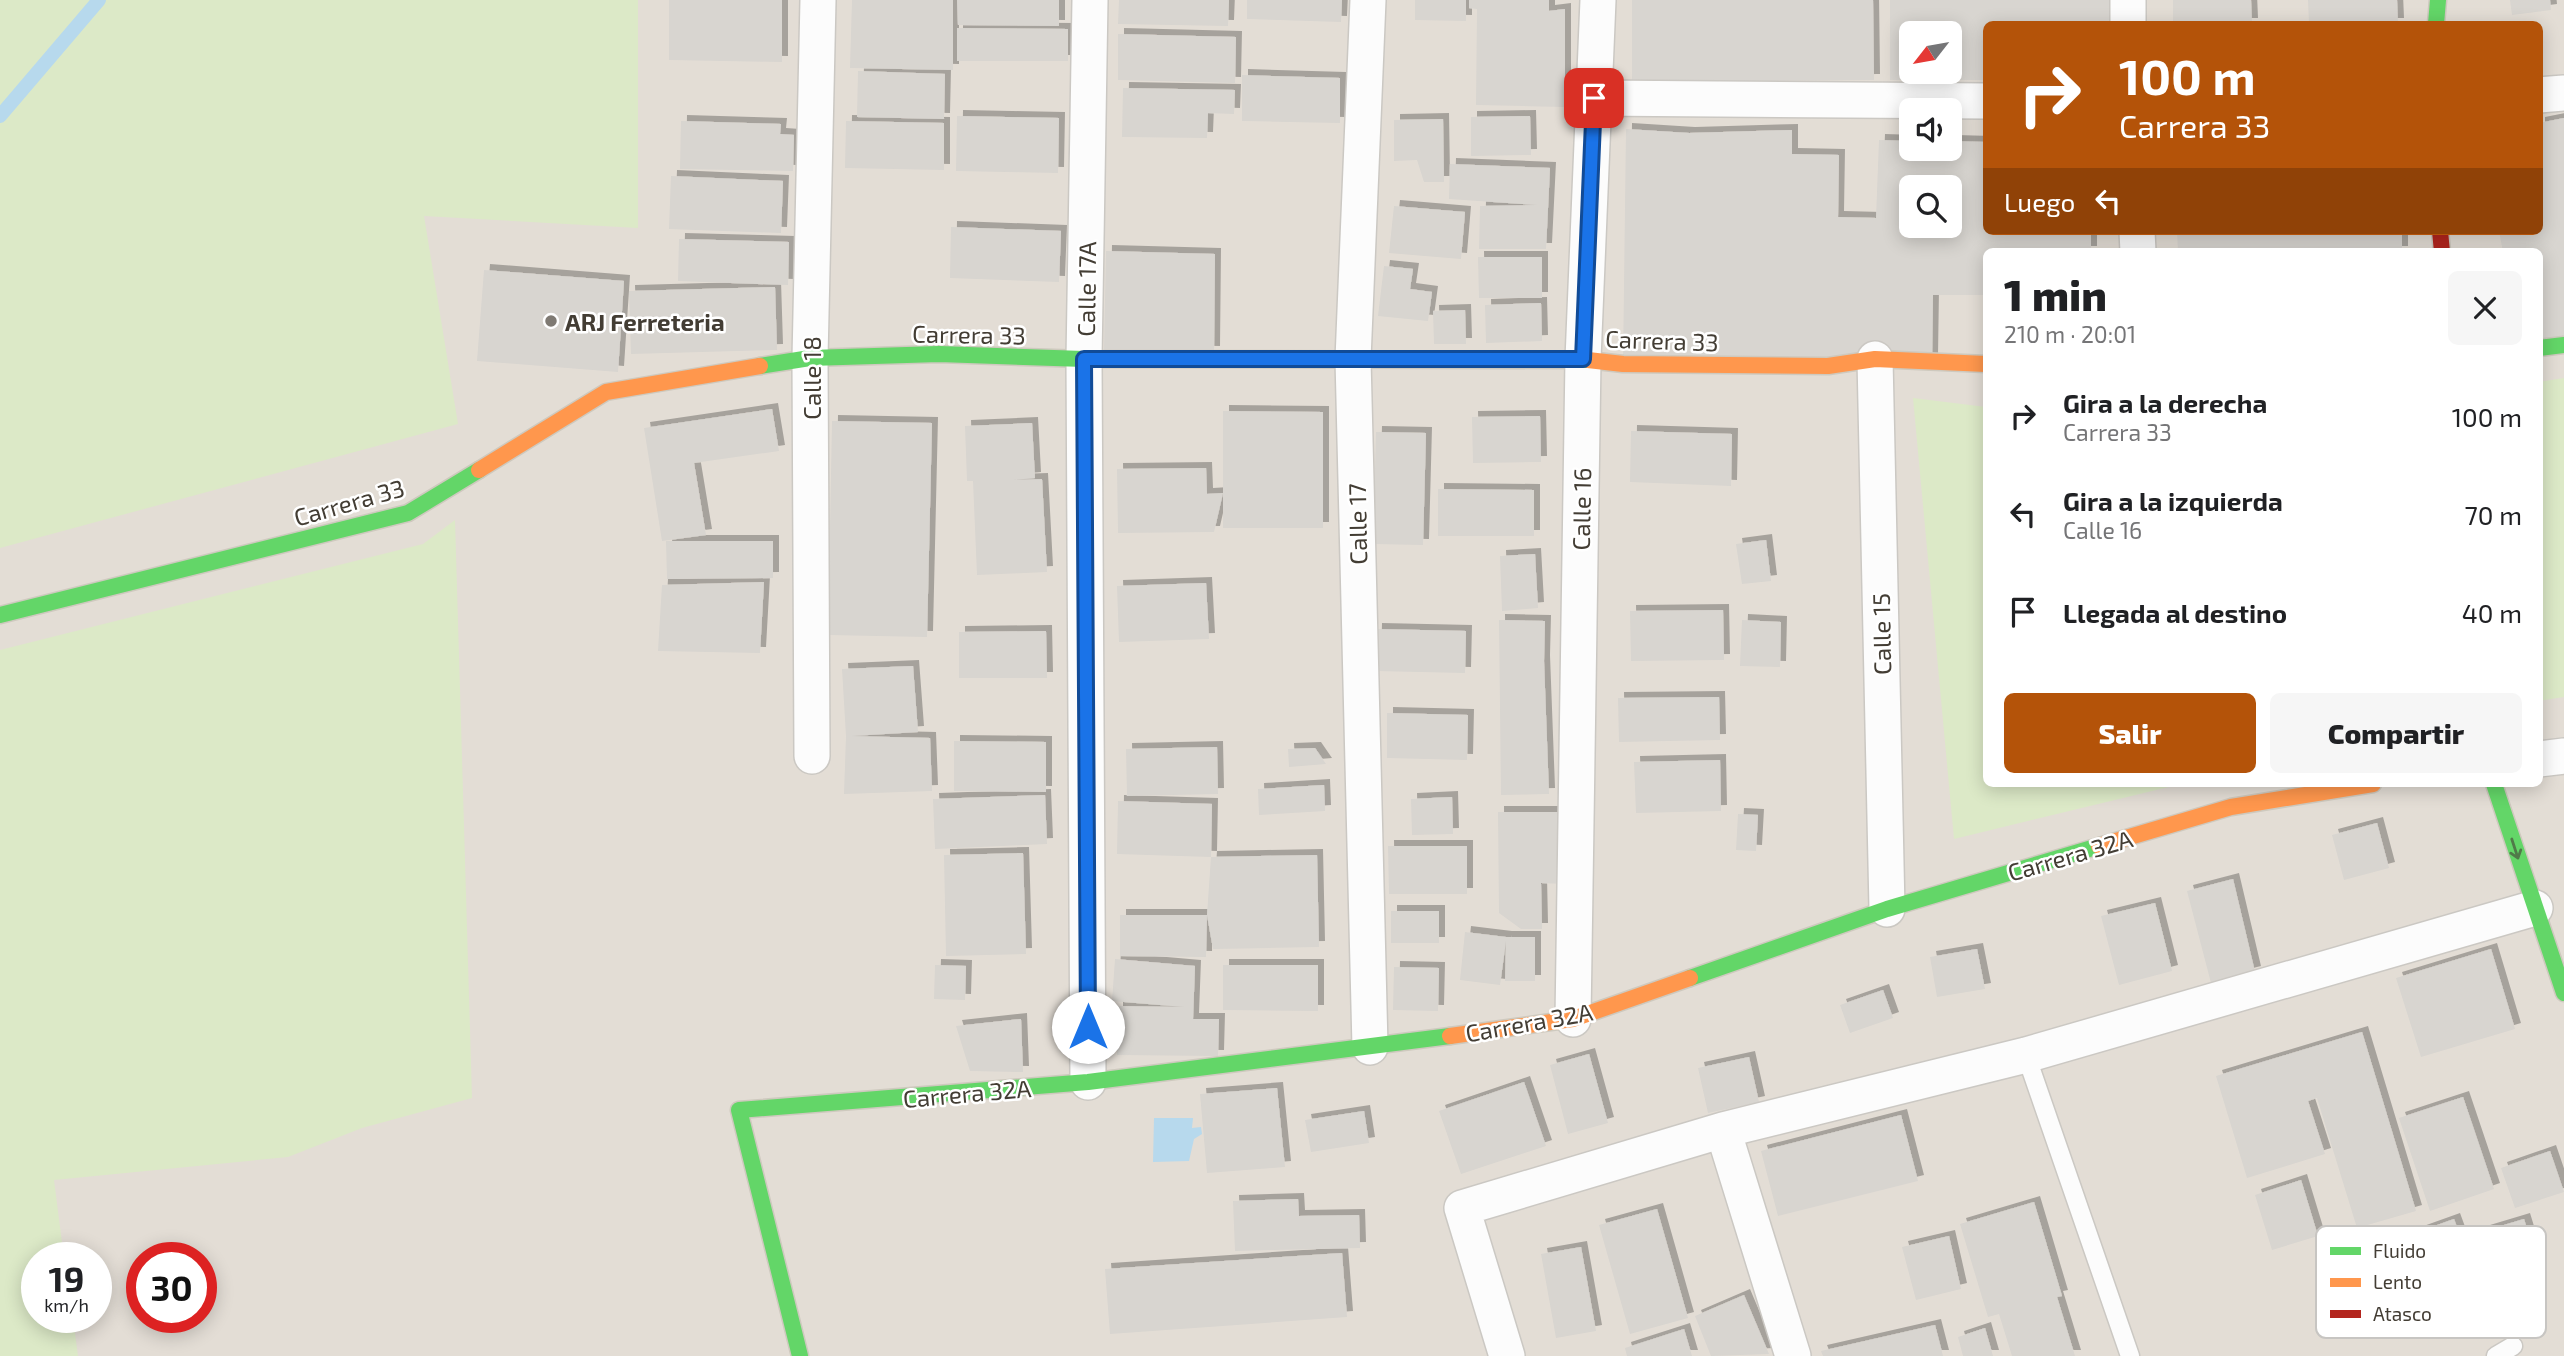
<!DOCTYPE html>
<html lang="es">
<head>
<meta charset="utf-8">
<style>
  :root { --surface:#fff; --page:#f6f6f6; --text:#202124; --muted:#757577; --accent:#b45309 }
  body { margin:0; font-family:"Exo 2",sans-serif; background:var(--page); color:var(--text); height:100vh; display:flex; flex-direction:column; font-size:26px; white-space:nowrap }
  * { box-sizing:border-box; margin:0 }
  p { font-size:23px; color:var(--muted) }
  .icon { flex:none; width:38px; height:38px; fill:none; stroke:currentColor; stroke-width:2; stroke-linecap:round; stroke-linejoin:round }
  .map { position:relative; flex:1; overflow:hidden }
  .sheet { position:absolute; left:1983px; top:248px; width:560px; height:539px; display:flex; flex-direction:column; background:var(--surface); border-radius:10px; box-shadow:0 4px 18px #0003 }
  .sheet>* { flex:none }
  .hud { position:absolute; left:1983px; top:21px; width:560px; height:214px; border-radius:10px; box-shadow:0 4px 18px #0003; background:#b45309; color:#fff; overflow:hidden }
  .needle { width:46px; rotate:239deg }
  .buttons { position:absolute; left:1899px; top:21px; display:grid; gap:14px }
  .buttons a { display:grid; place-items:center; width:63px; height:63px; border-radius:10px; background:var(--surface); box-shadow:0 4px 18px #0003; font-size:35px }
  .speed { position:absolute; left:21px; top:1242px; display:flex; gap:14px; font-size:35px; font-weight:700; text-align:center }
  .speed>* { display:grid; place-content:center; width:91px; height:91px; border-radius:50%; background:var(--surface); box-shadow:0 4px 18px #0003; line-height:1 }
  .speed small { font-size:18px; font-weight:400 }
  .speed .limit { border:10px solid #d22; background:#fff; color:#111 }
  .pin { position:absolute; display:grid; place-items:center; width:60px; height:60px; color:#fff; margin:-30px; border-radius:14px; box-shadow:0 4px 10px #0006 }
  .me { position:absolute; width:77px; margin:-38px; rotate:0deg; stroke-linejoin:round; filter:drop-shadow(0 0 5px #0008) }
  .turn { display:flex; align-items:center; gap:24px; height:147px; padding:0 21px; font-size:32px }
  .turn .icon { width:91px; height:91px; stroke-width:2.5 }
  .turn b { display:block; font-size:49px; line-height:60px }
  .then { display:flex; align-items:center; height:66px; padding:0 21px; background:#0003; gap:14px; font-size:26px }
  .round { display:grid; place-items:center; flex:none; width:74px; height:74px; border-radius:10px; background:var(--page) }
  .overview { display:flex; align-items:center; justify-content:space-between; height:119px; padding:0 21px }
  h1 { font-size:42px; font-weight:800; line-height:52px }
  .button { display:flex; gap:14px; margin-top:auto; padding:14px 21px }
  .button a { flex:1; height:80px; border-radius:10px; background:var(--accent); color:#fff; font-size:28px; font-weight:800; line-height:80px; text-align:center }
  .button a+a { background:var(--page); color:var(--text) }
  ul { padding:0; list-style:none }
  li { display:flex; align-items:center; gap:21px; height:98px; padding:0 21px }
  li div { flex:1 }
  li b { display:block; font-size:26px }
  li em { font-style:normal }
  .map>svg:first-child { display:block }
  .residential { fill:#e3ddd5; fill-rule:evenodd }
  .green { fill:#dce9c7 }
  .water { fill:#b7d9ed }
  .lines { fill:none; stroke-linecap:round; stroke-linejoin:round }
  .stream { stroke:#b7d9ed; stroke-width:14 }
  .building { fill:#d8d5d0; fill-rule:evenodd; filter:url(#shadow) }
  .lane-casing { stroke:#cbc8c3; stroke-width:21 }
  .street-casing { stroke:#cbc8c3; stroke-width:38 }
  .fast-casing { stroke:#cec9be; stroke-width:19 }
  .slow-casing { stroke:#cec9be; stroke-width:19 }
  .jam-casing { stroke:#cec9be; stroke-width:19 }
  .lane { stroke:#fcfcfc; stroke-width:18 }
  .street { stroke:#fcfcfc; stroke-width:35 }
  .fast { stroke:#63d668; stroke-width:16 }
  .slow { stroke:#ff974d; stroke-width:16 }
  .jam { stroke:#b3261e; stroke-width:16 }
  .oneway { stroke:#507a49 }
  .route-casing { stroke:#114b97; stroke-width:18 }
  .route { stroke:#1a73e8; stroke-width:12 }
  .poi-dot { fill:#7f7a73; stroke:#fff; stroke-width:2.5 }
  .labels { text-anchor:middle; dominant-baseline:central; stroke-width:5; stroke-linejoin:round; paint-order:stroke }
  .street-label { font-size:24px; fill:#433d34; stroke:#fff }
  .poi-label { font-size:24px; font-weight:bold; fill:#433d34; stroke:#fff; text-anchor:start }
  .key { fill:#fff; stroke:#c7c5c2; stroke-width:2 }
  .key-label { font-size:19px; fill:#433d34 }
</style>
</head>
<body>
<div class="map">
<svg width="2564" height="1356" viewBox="0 0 2564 1356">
  <defs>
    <filter id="shadow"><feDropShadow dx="6" dy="-6" stdDeviation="0" flood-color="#0004"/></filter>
  </defs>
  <rect width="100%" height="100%" fill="#eeece8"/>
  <!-- residential -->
  <path class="residential" d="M0 0H2564V1356H0ZM1986 24H2539V231H1986ZM1911 33H1950V72H1911ZM1911 110H1950V149H1911ZM1911 187H1950V226H1911ZM1986 252H2539V784H1986ZM37 1258H96V1318H37ZM142 1258H201V1318H142Z"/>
  <!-- green -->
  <path class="green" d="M0 0H638V228L424 216 458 424 0 548Z
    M2564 378V697L2539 701V382Z
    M1913 398 1986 407V784H2181L1954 839Z
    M455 520 472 1098 362 1128 288 1157 54 1180 64 1258H37V1318H73L78 1356H0V650L423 544Z"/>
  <!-- water -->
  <path class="water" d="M1154 1118H1193L1192 1128 1201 1127 1202 1134 1194 1139 1189 1161 1153 1162Z"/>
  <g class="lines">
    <!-- stream -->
    <path class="stream" d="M0 116 99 0"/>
  </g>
  <!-- building -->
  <path class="building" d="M669 0H782V62L669 60Z
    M852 0H953V70L850 68Z
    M957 0H1059V26L958 25Z
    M1119 0H1229L1228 26 1118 24Z
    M1247 0H1342L1341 22 1247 19Z
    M1415 0H1466V21L1415 20Z
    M1469 0H1549V11L1565 9V107L1476 105 1477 9 1469 8Z
    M1632 0H1873L1874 80 1632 82Z
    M1890 0H2111V24H1986V80H1890ZM1911 33H1950V72H1911Z
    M2173 0H2251L2252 24H2173Z
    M2308 0H2397L2398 24H2309Z
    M2510 0H2550L2551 10 2512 15Z
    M957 28 1068 29V61H957Z
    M1118 34 1236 37 1235 83 1118 80Z
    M858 71 945 74 944 119 857 117Z
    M1242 75 1340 78V123L1242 121Z
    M1123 88 1235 90 1234 114 1208 113 1207 138 1122 137Z
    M957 116 1059 118 1058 173 956 171Z
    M1530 116 1531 155 1471 156V117Z
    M2564 118V340L2539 344V252H2503L2499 231H2539V123Z
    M1443 119 1444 182H1424L1417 160 1394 161V120Z
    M681 121 781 124 780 134 794 135 793 171 680 169Z
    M846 121 944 123V170L845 168Z
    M1626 129 1689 133 1792 130V154L1839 155 1838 217 1876 218 1879 140 1911 141V149H1950V141L1986 142V231H2091V252H1986V295H1933L1932 361 1623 364ZM1911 187H1950V226H1911Z
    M1450 164 1550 168 1546 249H1479L1480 206 1537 205 1449 199Z
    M671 176 783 181 781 233 669 229Z
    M1394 206 1465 212 1461 259 1389 253Z
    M951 227 1061 231 1059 282 950 278Z
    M2177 231H2402V252H2178Z
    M679 239 789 242 788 285 678 281Z
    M1106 251 1215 254 1214 352 1104 350Z
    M1478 257H1542V298H1479Z
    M1384 266 1413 269 1410 289 1432 292 1428 321 1378 316Z
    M484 270 624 281 618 372 477 361Z
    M775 287 777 350 631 354 629 291Z
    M1541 303 1542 341 1486 343 1485 305Z
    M1465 310 1466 344H1434L1433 311Z
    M772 409 779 451 694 463 706 535 662 541 644 428Z
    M1223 411 1323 412V528H1223V493L1214 532 1118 533 1117 469 1206 468 1207 494 1223 493Z
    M1540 416 1541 462 1473 463 1472 417Z
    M832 421 932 423 927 637 828 635Z
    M1032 423 1035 478 1013 480 1042 479 1047 572 977 575 973 481H967L965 426Z
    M1631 431 1732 434 1731 486 1630 482Z
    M1376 432 1426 433 1423 545 1373 544Z
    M1438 489 1534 490V536H1438Z
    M1766 540 1771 581 1742 584 1736 544Z
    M666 541H773V578L667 579Z
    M1535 554 1538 608 1502 611 1500 556Z
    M764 582 760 653 658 651 662 585Z
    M1206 583 1209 639 1119 642 1117 586Z
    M1723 610 1724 660 1631 661 1630 611Z
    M1499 620 1545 621 1544 661 1549 794 1501 795Z
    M1742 620 1781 622 1780 667 1740 666Z
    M1376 629 1466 631 1465 673 1375 671Z
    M1046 631 1047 678H959V632Z
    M913 666 918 732 852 736 930 738 932 791 844 794 846 736 842 669Z
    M1719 697 1720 740 1619 742 1618 698Z
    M1387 713 1468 715 1467 760 1387 758Z
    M954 741 1046 742V792L954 791Z
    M1217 747 1218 794 1127 796 1126 749Z
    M1315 748 1326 764 1289 767 1288 749Z
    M1720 760 1721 811 1636 813 1634 762Z
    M1324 785 1325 811 1259 815 1258 789Z
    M1045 795 1047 844 935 849 933 799Z
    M1452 797 1453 834 1412 835 1411 799Z
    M1118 801 1212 804 1211 857 1117 854Z
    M1498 812H1564L1565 884 1541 883 1542 929H1521L1499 913Z
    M1738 814 1758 815 1756 851 1736 850Z
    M2377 823 2389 868 2344 880 2332 835Z
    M1388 846H1467V894H1389Z
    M1023 853 1026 954 946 956 944 855Z
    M1317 855 1319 947 1213 949 1207 915 1211 857Z
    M2233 879 2255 972 2211 983 2187 891Z
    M2155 903 2172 971 2119 985 2101 916Z
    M1391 911H1439V943H1391Z
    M1120 915H1207L1206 957 1120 956Z
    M1465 932 1506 937H1535V981H1505L1506 941 1500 985 1460 980Z
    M1977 949 1985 989 1937 997 1930 957Z
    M2491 949 2515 1029 2421 1057 2396 978Z
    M1115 959 1195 966 1193 1019H1219L1218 1056 1117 1055V1006L1184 1007 1112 1001Z
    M935 965 966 966 965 1000 934 999Z
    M1223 965H1318V1011L1223 1010Z
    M1394 967 1439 968 1438 1011 1393 1010Z
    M1883 990 1893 1018 1850 1033 1840 1005Z
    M1021 1019 1023 1072 970 1071 956 1026Z
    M2362 1032 2416 1211 2357 1228 2317 1098 2308 1101 2325 1154 2247 1178 2216 1076Z
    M1589 1054 1608 1123 1568 1134 1550 1065Z
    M1749 1057 1759 1102 1708 1113 1698 1068Z
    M1524 1082 1546 1146 1461 1174 1439 1111Z
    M1277 1088 1285 1167 1207 1173 1200 1094Z
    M2463 1097 2494 1189 2430 1211 2399 1118Z
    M1364 1111 1369 1143 1311 1152 1305 1120Z
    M1901 1115 1918 1181 1778 1216 1761 1151Z
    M2550 1151 2564 1192 2515 1208 2501 1168Z
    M2301 1180 2318 1236 2272 1250 2255 1195Z
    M1298 1199 1299 1216 1359 1215 1360 1248 1235 1251 1233 1201Z
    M2034 1202 2062 1296 2057 1297 2075 1356H2012L1999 1314 1988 1317 1960 1224Z
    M1657 1209 1688 1318 1630 1334 1599 1225Z
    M2454 1219 2482 1295 2440 1310 2412 1234Z
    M2524 1219 2539 1268 2490 1283 2474 1234Z
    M1949 1236 1961 1289 1916 1300 1902 1247Z
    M1581 1247 1596 1331 1556 1338 1541 1254Z
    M1342 1253 1347 1317 1110 1334 1105 1269Z
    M1744 1295 1769 1354 1711 1356 1695 1316Z
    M1935 1325 1943 1356H1823L1821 1351Z
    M1985 1328 1993 1356H1963L1958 1337Z
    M1684 1329 1692 1356H1627L1625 1348Z"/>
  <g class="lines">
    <!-- lane casing -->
    <g class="lane-casing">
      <path id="lane" d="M2026 1055 2130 1356
        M2496 1356 2513 1346"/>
    </g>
    <!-- street casing -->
    <g class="street-casing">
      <path id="street" d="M1368 0 1353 359 1370 1047
        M2128 0V24
        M2539 95 2564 93
        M1594 98 1986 101
        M2137 231 2138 252
        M1875 359 1887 909
        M812 756 810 358 818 0
        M2539 759 2564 756
        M1573 1019 1583 359 1598 0
        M1088 1082 1084 359 1090 0
        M1723 1130 1793 1356
        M1507 1356 1462 1208 1723 1130 2026 1055 2535 908"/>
    </g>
    <!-- fast casing -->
    <g class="fast-casing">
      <path id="fast" d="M2436 24 2438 0
        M2539 348 2564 345
        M760 366 810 358 939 354 1084 359 1588 360
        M0 615 408 513 479 470
        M2494 784 2564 993
        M1690 978 1887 909 2099 846
        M800 1356 739 1110 1088 1082 1450 1036"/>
    </g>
    <!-- slow casing -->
    <g class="slow-casing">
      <path id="slow" d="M1588 360 1623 364 1828 366 1875 359 1986 364
        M479 470 606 392 760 366
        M2099 846 2231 807 2373 784
        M1450 1036 1573 1019 1690 978"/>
    </g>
    <!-- jam casing -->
    <g class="jam-casing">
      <path id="jam" d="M2440 231 2442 252"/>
    </g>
    <!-- lane -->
    <use href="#lane" class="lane"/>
    <!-- street -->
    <use href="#street" class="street"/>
    <!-- fast -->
    <use href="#fast" class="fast"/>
    <!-- slow -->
    <use href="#slow" class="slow"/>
    <!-- jam -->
    <use href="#jam" class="jam"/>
  </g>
  <!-- one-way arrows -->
  <defs><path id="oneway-shaft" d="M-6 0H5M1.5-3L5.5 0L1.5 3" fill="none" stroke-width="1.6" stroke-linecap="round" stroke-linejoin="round" transform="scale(1.75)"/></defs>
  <use class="oneway" href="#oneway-shaft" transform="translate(2515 849) rotate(72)"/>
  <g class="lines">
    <!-- route casing -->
    <g class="route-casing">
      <path id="route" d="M1088 1027 1084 359H1583L1594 98"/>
    </g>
    <!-- route -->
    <use href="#route" class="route"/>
  </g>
  <!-- markers -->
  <circle class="poi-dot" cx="551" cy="321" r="7"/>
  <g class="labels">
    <!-- street labels -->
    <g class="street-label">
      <text transform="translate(1086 289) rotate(-89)">Calle 17A</text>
      <text transform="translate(969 334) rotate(1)">Carrera 33</text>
      <text transform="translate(1662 340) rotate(2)">Carrera 33</text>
      <text transform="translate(811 378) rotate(-90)">Calle 18</text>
      <text transform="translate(349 502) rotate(-16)">Carrera 33</text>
      <text transform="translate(1581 509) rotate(-89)">Calle 16</text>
      <text transform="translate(1357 524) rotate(-91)">Calle 17</text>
      <text transform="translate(1881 634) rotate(-91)">Calle 15</text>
      <text transform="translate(2070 855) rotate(-16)">Carrera 32A</text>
      <text transform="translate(1529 1022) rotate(-10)">Carrera 32A</text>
      <text transform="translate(967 1093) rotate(-5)">Carrera 32A</text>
    </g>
    <!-- poi labels -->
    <g class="poi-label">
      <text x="565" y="321">ARJ Ferreteria</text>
    </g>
  </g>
  <!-- legend -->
  <rect x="2316" y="1226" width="230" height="112" rx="10" class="key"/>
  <rect x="2330" y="1247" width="31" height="8" fill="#63d668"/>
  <rect x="2330" y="1278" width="31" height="9" fill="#ff974d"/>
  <rect x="2330" y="1310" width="31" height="8" fill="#b3261e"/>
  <g class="key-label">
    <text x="2373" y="1258">Fluido</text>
    <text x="2373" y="1289">Lento</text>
    <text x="2373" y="1321">Atasco</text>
  </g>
</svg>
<div class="buttons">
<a><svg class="needle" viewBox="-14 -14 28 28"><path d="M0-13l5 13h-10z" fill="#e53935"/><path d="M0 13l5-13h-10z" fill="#757577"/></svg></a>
<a><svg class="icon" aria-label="sound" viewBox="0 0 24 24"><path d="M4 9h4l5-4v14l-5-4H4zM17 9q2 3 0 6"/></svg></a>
<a><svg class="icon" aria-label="search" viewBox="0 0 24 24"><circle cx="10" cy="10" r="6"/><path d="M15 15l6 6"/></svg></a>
</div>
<div class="speed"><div>19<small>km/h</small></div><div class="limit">30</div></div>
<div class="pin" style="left:1594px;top:98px;background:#d93025"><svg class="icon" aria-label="arrive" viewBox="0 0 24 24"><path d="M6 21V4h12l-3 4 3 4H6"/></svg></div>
<svg class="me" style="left:1088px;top:1027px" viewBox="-20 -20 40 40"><circle r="19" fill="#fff"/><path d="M0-13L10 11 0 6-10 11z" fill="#1a73e8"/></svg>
<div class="hud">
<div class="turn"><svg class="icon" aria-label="right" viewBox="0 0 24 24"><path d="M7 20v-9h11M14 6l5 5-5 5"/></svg><div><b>100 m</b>Carrera 33</div></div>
<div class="then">Luego<svg class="icon" aria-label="left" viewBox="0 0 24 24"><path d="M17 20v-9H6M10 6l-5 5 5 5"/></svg></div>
</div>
<section class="sheet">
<div class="overview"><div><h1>1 min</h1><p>210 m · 20:01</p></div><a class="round"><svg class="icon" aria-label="close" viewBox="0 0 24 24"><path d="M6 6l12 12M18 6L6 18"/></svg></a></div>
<ul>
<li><svg class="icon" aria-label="right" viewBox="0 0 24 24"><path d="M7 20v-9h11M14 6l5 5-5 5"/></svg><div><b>Gira a la derecha</b><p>Carrera 33</p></div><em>100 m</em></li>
<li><svg class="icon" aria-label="left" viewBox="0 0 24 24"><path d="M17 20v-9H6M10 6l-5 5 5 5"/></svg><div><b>Gira a la izquierda</b><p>Calle 16</p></div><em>70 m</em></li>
<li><svg class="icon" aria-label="arrive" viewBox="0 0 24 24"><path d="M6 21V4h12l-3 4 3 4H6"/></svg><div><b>Llegada al destino</b></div><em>40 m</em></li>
</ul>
<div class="button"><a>Salir</a><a>Compartir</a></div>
</section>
</div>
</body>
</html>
